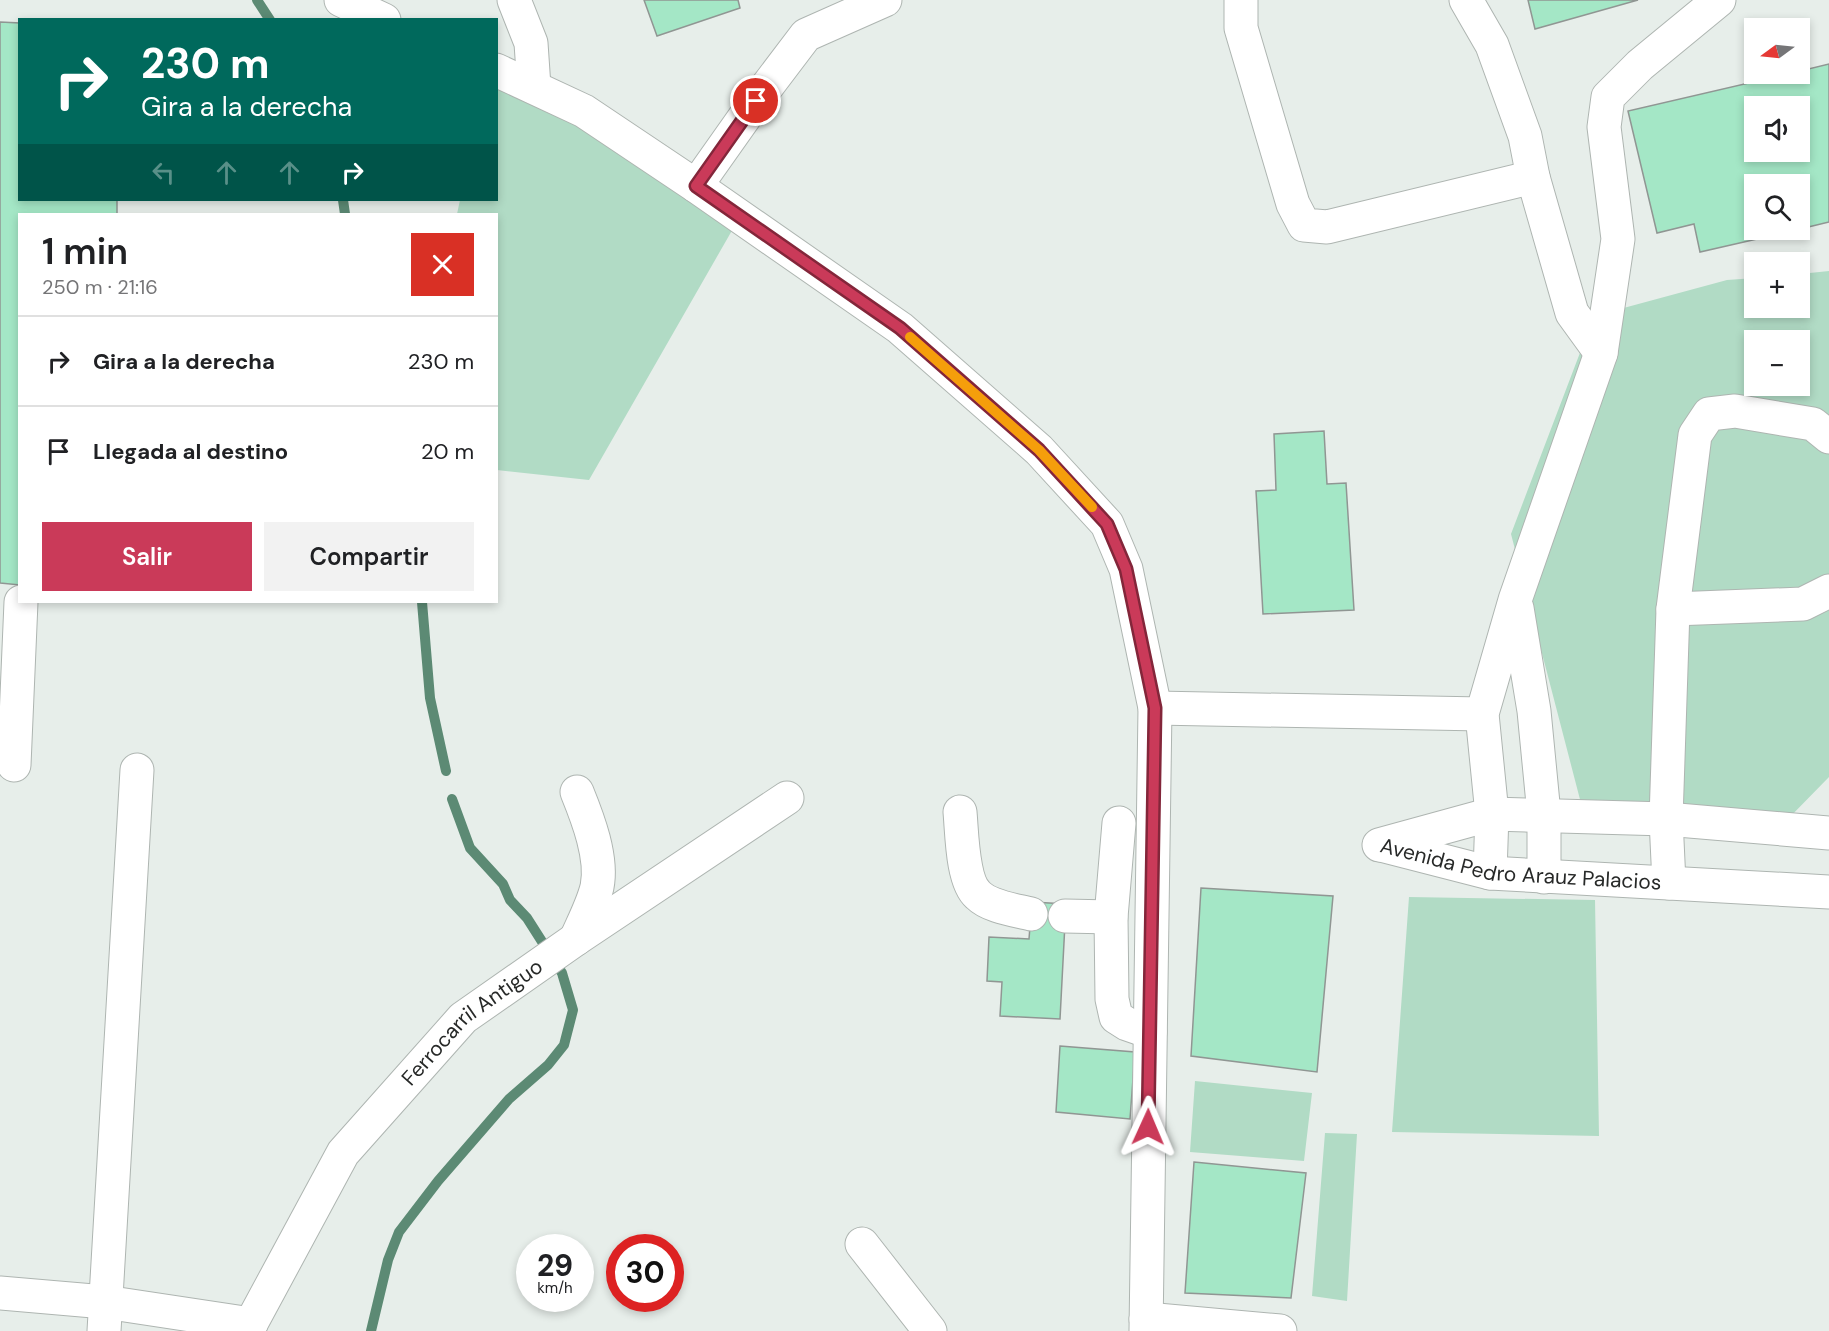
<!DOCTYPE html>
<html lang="es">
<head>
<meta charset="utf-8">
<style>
  :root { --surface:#fff; --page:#f2f2f2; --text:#202124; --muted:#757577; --line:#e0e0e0; --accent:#ca3a59 }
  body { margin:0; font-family:"DM Sans",sans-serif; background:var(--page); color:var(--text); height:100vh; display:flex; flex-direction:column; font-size:22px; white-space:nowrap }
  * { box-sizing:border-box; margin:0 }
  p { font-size:20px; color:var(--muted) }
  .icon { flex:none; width:33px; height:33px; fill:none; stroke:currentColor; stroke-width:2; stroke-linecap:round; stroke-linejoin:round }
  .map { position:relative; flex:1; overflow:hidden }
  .panel { position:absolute; left:18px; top:213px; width:480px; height:390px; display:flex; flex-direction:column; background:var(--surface); border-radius:0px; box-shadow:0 3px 9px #0003 }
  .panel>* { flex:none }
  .guide { position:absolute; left:18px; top:18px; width:480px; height:183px; border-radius:0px; box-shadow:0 3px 9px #0003; background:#00695c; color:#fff; overflow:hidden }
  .needle { width:39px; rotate:255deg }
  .controls { position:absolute; left:1744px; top:18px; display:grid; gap:12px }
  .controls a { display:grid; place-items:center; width:66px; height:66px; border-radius:0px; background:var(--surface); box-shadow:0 3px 9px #0003; font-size:30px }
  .speed { position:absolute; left:516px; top:1234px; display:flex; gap:12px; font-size:30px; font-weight:700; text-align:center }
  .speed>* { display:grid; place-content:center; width:78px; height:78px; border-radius:50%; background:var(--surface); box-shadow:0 3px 9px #0003; line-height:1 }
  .speed small { font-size:15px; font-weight:400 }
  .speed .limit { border:9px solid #d22; background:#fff; color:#111 }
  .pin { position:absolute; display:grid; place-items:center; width:51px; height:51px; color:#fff; margin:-26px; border:3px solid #fff; border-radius:50%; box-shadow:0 2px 6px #0007 }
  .me { position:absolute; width:66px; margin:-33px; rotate:1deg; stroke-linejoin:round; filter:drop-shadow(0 0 4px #0008) }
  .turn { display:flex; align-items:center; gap:21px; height:126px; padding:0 24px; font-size:27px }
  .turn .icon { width:78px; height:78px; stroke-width:2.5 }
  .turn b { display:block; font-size:42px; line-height:51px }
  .lanes { display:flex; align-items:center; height:57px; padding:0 24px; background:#0003; justify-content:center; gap:30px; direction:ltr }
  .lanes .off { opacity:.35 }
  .round { display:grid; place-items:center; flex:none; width:63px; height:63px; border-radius:0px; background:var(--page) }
  .head { display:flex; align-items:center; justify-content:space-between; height:102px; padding:0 24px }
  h1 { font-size:36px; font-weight:600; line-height:45px }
  .primary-button { display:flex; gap:12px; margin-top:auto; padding:12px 24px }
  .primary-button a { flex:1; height:69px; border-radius:0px; background:var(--accent); color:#fff; font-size:24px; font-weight:600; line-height:69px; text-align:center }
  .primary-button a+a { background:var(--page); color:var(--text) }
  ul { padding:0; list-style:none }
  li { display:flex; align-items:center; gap:18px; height:90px; padding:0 24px; border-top:2px solid var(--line) }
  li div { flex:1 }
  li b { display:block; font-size:22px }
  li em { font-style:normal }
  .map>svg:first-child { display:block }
  .green { fill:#b1dbc5; fill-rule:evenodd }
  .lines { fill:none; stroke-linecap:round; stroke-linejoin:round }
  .stream { stroke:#5c8a74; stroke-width:10 }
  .building { fill:#a4e7c6; stroke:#909693; stroke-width:1.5; fill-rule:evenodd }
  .minor-casing { stroke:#aeb5b1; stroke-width:35 }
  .minor { stroke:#fff; stroke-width:33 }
  .route-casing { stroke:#83263a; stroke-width:15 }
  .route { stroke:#ca3a59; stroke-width:10 }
  .slow { stroke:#f59e0b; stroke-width:10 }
  .labels { text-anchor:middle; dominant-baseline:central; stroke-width:5; stroke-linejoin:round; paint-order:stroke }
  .street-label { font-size:21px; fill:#272928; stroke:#e7eeea }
</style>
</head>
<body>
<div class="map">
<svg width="1829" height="1331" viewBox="0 0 1829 1331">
  <rect width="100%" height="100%" fill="#e7eeea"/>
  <!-- green -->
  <path class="green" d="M497 88 599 129 738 220 589 480 497 470 496 214H457L460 200H496Z
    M1829 271V777L1785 822 1583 811 1511 534 1594 316 1727 280 1755 278V308H1800V274ZM1755 340H1800V386H1755Z
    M1409 897 1595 900 1599 1136 1392 1132Z
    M1195 1081 1312 1093 1304 1161 1190 1152Z
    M1325 1133 1357 1134 1347 1301 1312 1296Z"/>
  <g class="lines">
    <!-- stream -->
    <path class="stream" d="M257 0 270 20
      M343 200 345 214
      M422 602 430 698 446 771
      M371 1331 388 1260 399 1232 438 1181 509 1099 548 1065 564 1045 573 1010 562 973 527 918 510 900 503 884 470 848 452 799"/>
  </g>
  <!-- building -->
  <path class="building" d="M644 0H738L740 8 657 36Z
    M1528 0H1638L1535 29Z
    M0 22 20 23V200H117V214H20V585L0 583Z
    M1829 64V222L1800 229V184H1755V230H1796L1700 252 1694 224 1657 233 1628 111 1788 74H1800V71ZM1755 106H1800V152H1755Z
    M1324 431 1327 484 1346 483 1354 610 1263 614 1256 491 1276 490 1274 434Z
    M1201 888 1333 896 1317 1072 1191 1056Z
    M1032 902 1066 904 1060 1019 1000 1016 1002 982 987 981 989 937 1029 939Z
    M1060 1046 1135 1052 1130 1119 1056 1112Z
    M1194 1162 1306 1173 1291 1298 1185 1293Z"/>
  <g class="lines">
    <!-- minor casing -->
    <g class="minor-casing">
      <g id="minor">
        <path d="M341 0 384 20"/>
        <path d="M514 0 531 43 534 87"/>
        <path d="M1241 0V28L1293 204 1304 225 1327 227 1533 177"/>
        <path d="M1466 0 1492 45 1525 136 1533 177 1572 313 1601 353"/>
        <path d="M496 70 584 111 696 186 900 328 1039 450 1107 524 1126 569 1155 708 1146 1331"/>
        <path d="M696 186 756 101 806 35 885 0"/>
        <path d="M1517 608 1534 711 1544 814V877"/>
        <path d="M1673 609 1803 604 1829 591"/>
        <path d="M1155 708 1482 714"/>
        <path d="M14 765 21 602"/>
        <path d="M960 812C962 833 962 881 978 895 990 907 1015 910 1031 914"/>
        <path d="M1119 823 1111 917 1112 999 1116 1017 1127 1024 1150 1032"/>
        <path d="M1379 845 1492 814 1666 819 1829 833"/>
        <path id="s1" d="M1381 845 1490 873 1829 892"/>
        <path d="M1490 873 1492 814 1482 714 1515 600 1601 353 1618 239 1604 127 1608 97 1640 65 1719 0"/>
        <path d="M1669 883 1666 819 1673 609 1695 435 1709 414 1735 411 1813 424 1829 437"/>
        <path d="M1065 916 1111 917"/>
        <path d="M576 939C583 923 593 904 597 887 603 858 588 819 577 792"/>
        <path d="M862 1244 930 1331"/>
        <path d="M0 1293 105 1302 251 1324"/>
        <path d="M1146 1319 1280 1331"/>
        <path d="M104 1331 137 770"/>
        <path id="s2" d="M247 1331 343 1153 463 1018 576 939 787 798"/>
      </g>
    </g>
    <!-- minor -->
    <use href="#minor" class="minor"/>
  </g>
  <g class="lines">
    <!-- route casing -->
    <g class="route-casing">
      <path id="route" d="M756 101 696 186 900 328 1039 450 1107 524 1126 569 1155 708 1148 1127"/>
    </g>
    <!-- route -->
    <use href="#route" class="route"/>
    <!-- slow -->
    <path class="slow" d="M910 337 1039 450 1092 507"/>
  </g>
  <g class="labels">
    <!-- street labels -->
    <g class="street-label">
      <text stroke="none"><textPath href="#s1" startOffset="142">Avenida Pedro Arauz Palacios</textPath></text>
      <text stroke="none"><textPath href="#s2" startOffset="387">Ferrocarril Antiguo</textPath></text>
    </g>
  </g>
</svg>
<div class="controls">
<a><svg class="needle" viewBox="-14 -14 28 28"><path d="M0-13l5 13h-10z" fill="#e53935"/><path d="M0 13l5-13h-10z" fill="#757577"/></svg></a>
<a><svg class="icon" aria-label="sound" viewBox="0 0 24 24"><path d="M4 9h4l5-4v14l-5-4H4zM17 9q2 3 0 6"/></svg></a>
<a><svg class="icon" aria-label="search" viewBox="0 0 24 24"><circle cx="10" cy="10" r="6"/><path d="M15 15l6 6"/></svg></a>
<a>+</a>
<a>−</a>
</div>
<div class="speed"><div>29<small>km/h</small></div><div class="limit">30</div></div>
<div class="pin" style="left:756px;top:101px;background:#d93025"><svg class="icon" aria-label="arrive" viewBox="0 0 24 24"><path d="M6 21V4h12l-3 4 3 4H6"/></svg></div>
<svg class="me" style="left:1148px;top:1127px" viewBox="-20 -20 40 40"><path d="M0-17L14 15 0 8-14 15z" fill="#ca3a59" stroke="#fff" stroke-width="4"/></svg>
<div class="guide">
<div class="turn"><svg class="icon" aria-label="right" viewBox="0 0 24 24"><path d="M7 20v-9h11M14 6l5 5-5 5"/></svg><div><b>230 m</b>Gira a la derecha</div></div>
<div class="lanes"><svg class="icon off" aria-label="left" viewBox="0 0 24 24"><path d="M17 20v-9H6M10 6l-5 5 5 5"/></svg><svg class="icon off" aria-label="ahead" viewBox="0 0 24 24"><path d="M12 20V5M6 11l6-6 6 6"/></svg><svg class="icon off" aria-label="ahead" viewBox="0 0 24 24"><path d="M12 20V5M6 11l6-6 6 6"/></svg><svg class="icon" aria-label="right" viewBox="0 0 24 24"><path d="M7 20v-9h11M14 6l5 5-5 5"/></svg></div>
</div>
<section class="panel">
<div class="head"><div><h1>1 min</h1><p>250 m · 21:16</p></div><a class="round" style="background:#d93025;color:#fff"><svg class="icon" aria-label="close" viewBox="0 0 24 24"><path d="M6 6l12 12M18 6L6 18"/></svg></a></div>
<ul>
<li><svg class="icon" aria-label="right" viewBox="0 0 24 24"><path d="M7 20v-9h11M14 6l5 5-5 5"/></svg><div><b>Gira a la derecha</b></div><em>230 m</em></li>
<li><svg class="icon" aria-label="arrive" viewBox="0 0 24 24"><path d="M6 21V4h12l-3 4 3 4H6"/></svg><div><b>Llegada al destino</b></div><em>20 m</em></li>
</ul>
<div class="primary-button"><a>Salir</a><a>Compartir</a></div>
</section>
</div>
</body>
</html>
